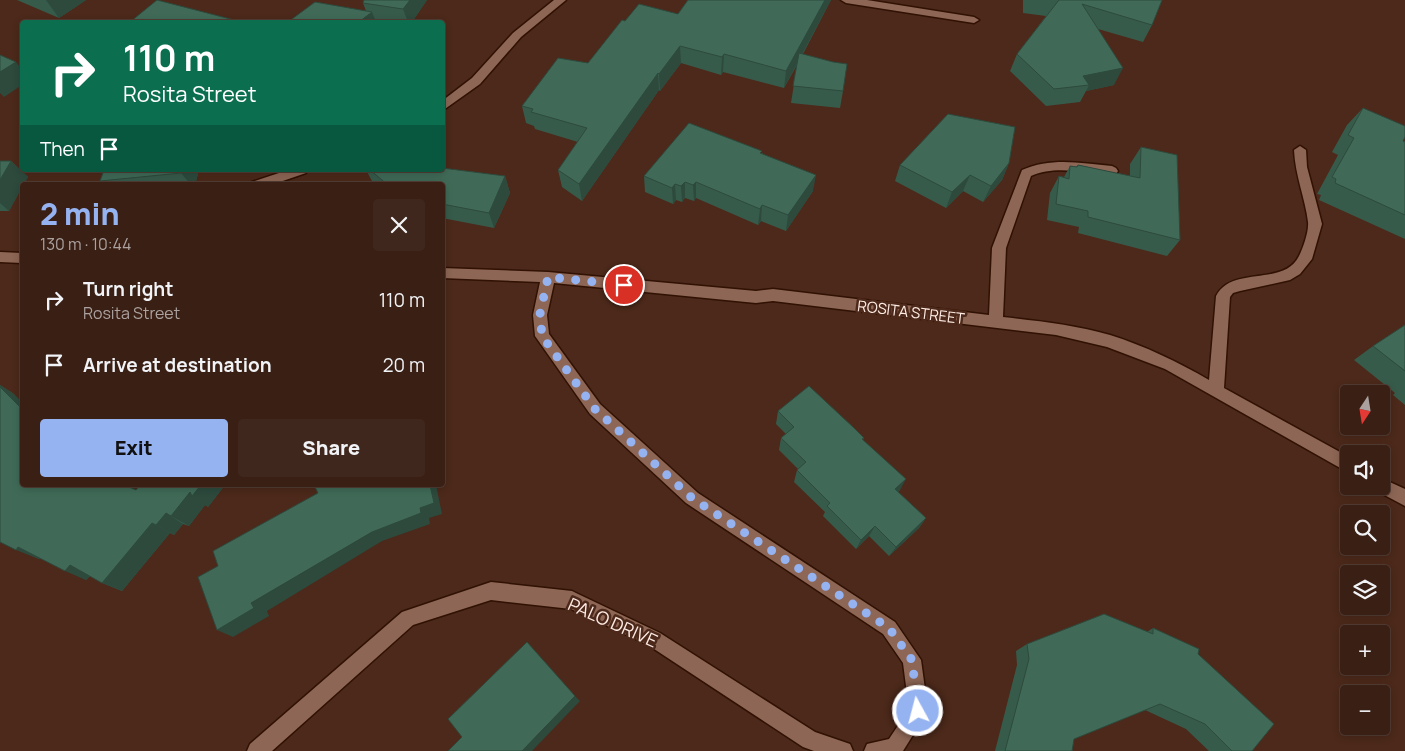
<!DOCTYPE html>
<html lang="en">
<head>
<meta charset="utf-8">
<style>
  :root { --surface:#391f14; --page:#40271d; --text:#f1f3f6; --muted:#aba2a0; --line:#533d34; --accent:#95b2f1 }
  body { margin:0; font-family:Manrope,sans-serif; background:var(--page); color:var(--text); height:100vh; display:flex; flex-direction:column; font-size:19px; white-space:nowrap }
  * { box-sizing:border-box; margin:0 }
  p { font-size:16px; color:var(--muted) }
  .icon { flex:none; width:28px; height:28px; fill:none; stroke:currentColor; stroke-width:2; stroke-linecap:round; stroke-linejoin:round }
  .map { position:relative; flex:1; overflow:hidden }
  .side { position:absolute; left:20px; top:182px; width:425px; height:305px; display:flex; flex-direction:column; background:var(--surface); border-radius:5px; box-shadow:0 2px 8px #0003,0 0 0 1px var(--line) }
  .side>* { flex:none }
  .banner { position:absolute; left:20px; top:20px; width:425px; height:152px; border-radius:5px; box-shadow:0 2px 8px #0003,0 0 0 1px var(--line); background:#0b6e4f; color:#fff; overflow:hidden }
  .needle { width:32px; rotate:192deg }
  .controls { position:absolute; left:1340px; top:385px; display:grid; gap:10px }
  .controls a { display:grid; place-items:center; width:50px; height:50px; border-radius:5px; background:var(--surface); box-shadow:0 2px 8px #0003,0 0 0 1px var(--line); font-size:25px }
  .pin { position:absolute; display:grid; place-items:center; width:42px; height:42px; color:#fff; margin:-21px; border:2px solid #fff; border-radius:50%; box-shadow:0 1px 5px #0007 }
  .me { position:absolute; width:55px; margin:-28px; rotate:353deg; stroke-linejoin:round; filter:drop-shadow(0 0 4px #0008) }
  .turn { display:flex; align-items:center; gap:18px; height:105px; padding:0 20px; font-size:22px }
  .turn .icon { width:65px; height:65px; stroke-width:2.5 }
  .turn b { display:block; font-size:35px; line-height:42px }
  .then { display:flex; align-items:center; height:48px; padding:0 20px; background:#0003; gap:10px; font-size:19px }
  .round { display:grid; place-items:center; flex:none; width:52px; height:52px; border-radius:5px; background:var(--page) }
  .headline { display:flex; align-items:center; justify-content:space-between; height:85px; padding:0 20px }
  h1 { font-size:30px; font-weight:800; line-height:38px; color:var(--accent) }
  .cta { display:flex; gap:10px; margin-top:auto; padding:10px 20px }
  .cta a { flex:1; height:58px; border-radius:5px; background:var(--accent); color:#111; font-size:20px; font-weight:800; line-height:58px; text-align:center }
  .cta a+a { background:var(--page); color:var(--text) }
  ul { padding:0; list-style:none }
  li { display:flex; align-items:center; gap:15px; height:65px; padding:0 20px }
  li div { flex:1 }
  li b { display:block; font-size:19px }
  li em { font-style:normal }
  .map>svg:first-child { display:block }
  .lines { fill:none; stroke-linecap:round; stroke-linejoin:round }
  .minor-casing { stroke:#301103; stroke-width:3 }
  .minor { fill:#8d6655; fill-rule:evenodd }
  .wall { fill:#375b4b }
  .shaded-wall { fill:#2d4a3d }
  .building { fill:#406a57; stroke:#2d4a3d }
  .route { stroke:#95b2f1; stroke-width:9; stroke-dasharray:0 16.2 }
  .labels { text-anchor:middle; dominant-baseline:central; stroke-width:5; stroke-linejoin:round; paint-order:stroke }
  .street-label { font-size:15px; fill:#ffece5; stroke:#4c291a }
  .near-street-label { font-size:18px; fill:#ffece5; stroke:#4c291a }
</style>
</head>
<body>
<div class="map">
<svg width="1405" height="751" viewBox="0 0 1405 751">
  <rect width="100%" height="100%" fill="#4c291a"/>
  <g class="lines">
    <!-- minor casing -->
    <g class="minor-casing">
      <path id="minor" d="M554 0H566L521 37 480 84 442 111V101L472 78 513 33Z
        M841 0H867L974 17 979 20 974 23 846 3Z
        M1300 146 1306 150 1307 167 1322 224 1312 259 1300 274 1290 280 1240 291 1233 293 1230 297 1224 388 1349 457V473L1165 369 1107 347 1056 335 773 301 756 303 554 283 547 315 549 334 600 404 698 493 895 622 921 660 928 711 903 751H864L867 744 889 739 909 709 903 663 883 634 686 503 590 414 535 336 533 315 540 282 442 278V268L548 272 756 291 773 289 989 315 992 248 1022 170C1051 157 1081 163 1112 166L1116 168 1118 171 1116 174 1112 176C1086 173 1056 165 1031 176L1006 248 1003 317C1039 321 1076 325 1110 335 1145 346 1178 362 1209 380L1216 296C1232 265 1284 287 1299 256 1303 248 1309 231 1308 222 1305 198 1295 175 1294 150Z
        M288 170H308L306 173 271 185H251L252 182Z
        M0 252 22 253V263L0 262Z
        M1381 478 1405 489V506L1375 490 1373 486H1381Z
        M491 582 572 591 578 594 660 633 815 732 850 744 853 751H814L803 747 648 645 571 609 491 600 413 625 272 751H247L250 744 402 612Z"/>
    </g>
    <!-- minor -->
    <use href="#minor" class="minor"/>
  </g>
  <!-- wall -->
  <path class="wall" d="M17 0H86L59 18Z
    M427 0 412 22H383L376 21 366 11 363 3Z
    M688 0H831L803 54 843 91 840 108 791 103 797 65 784 88 723 72 721 75 681 63 660 91 659 90 582 201 562 187 558 170 578 142 535 129 534 126 526 123 522 106 588 63 625 21 678 14Z
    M1023 0H1162L1152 25 1143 42 1098 29 1114 85 1086 91 1080 102 1046 106 1010 71 1017 54 1046 16 1023 13Z
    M1363 108 1405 142V239L1319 200 1321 195 1317 194 1338 155 1332 152 1347 125Z
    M1141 147 1180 240 1167 256 1078 233 1079 227 1047 220 1050 193 1059 176 1064 177 1070 166 1076 167 1078 165 1130 176V164Z
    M762 153 813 191 786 231 761 221 758 225 696 198 694 201 685 198 682 202 676 200 673 204 645 192 644 176Z
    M0 161H11L28 177 22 185V187L9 211H0Z
    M1009 163 1002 180 983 202 963 191 946 208 895 181 900 165Z
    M199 170 195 185H104L100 181Z
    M366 170H442L505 176 510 193 494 228 442 218V185H377L372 181Z
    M1405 325V405L1393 395 1395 393 1354 360 1373 346Z
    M0 385 14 394 22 485 136 490 225 485 208 507 205 505 189 526 183 524 174 535 170 533 122 591 102 583 90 576 86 580 40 558 39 559 0 542Z
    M778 411 864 438 863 440 900 490 898 492 926 518 919 528 889 556 869 536 856 549 823 516 825 512 794 482 797 470 798 469 779 450 781 438 786 434 776 424Z
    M1153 628 1198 654 1252 751H1209L1186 729 1145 710 1074 739 1072 751H995L1017 665 1016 651 1027 644 1147 632Z"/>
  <!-- shaded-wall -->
  <path class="shaded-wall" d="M46 0H86L59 18Z
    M410 0H427L412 22H408L403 9Z
    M825 0H831L784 88 786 71Z
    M372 12 376 22H359Z
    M680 46 681 63 660 91 659 74Z
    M724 54 723 72 721 75 722 57Z
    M16 62 22 69V85L4 97 0 93V72Z
    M1123 68 1114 85 1086 91 1089 85 1083 76Z
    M658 73 659 90 582 201 579 184Z
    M11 161 28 177 24 185H22V187L9 211 0 203V180Z
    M1009 163 1002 180 983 202 991 186Z
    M182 170H199L195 185H191L181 173Z
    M816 175 813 191 786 231 788 215Z
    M970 175 963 191 946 208 952 192Z
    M505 176 510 193 494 228 489 213Z
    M685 182V198L682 202 681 186Z
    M696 182V198L694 201 693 185Z
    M675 184 676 200 673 204 672 188Z
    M762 205 761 221 758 225 760 209Z
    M0 385 14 394 22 402V408L19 406 0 387Z
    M906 479 900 490 889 500 895 489Z
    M201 485H225L208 507 205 505 189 526 171 516 190 492Z
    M430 485H436L442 514 429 518 430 524 382 541 267 611 269 616 233 637 217 630 251 603 372 532 420 508Z
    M166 513 183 524 174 535 156 525Z
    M926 518 919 528 889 556 896 547Z
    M152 523 170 533 122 591 102 583Z
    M875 526 869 536 856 549 861 540Z
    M18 547 41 557 39 559 16 550Z
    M70 565 91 574 86 580 65 571Z
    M575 696 580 701 532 751H522Z"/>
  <!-- building -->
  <path class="building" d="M157 0 242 22H130Z
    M364 0H410L403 9 363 3Z
    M688 0H825L786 71 724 54 722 57 680 46 659 74 658 73 579 184 558 170 587 128 531 112 533 109 522 106 558 58 588 63 622 20 625 21 639 4 678 14Z
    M1059 0H1162L1152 25 1082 4 1123 68 1083 76 1089 85 1054 89 1017 54Z
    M315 2 372 12 359 22H288Z
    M799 53 833 62 847 64 843 91 793 86Z
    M0 55 16 62 0 72Z
    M1363 108 1405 126V137L1403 141 1405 142V215L1335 183 1336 179 1332 177 1354 138 1348 135Z
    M948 114 1015 127 1009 163 991 186 970 175 952 192 900 165Z
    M689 123 762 151 760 153 816 175 788 215 762 205 760 209 696 182 693 185 685 182 681 186 675 184 672 188 644 176Z
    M1141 147 1177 155 1180 240 1088 217V211L1056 204 1059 176 1069 179 1070 166 1077 167 1078 165 1140 178Z
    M0 161H11L0 180Z
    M442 168 505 176 489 213 442 204V185H388L370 170H442Z
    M104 170H182L181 173 100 181Z
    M1405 325V371L1373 346Z
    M809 386 854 428 864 438 862 439 906 479 895 489 926 518 896 547 875 526 861 540 827 506 830 503 797 470 806 462 781 438 794 427 778 411Z
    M0 387 19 406 22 403V438L19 440 22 442V485H124L136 490 140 485H201L192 496 190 492 171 516 166 513 156 525 152 523 102 583 70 565 65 571 18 547 16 550 0 542Z
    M314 485H430L434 503 420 508 421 513 372 532 251 603 254 608 217 630 198 577 218 566 213 551 318 493Z
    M1104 614 1153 634V628L1199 649 1198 654 1274 724 1252 751H1232L1205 724 1160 704 1074 739 1072 751H1005L1029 659 1027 644Z
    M527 642 575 696 522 751H448L462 737 448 719Z"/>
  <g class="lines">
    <!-- route -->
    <path class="route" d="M624 285 548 277 540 314 542 336 595 409 692 498 889 628 912 660 918 711"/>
  </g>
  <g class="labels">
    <!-- street labels -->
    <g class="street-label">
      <text transform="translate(911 312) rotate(7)">ROSITA STREET</text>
    </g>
    <!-- near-street labels -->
    <g class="near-street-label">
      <text transform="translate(613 622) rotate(24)">PALO DRIVE</text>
    </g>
  </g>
</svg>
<div class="controls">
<a><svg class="needle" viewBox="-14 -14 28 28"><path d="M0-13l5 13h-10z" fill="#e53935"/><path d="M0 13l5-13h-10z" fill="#aba2a0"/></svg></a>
<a><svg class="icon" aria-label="sound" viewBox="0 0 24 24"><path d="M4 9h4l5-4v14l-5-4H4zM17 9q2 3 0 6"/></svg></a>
<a><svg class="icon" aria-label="search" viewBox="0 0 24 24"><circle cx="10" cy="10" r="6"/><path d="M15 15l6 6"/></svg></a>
<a><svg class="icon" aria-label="layers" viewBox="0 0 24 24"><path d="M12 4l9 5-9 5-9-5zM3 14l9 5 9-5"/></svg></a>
<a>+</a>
<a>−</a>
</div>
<div class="pin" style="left:624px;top:285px;background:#d93025"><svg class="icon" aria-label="arrive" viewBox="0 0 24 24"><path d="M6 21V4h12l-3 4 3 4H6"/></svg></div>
<svg class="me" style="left:918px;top:711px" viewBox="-20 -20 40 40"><circle r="17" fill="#95b2f1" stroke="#fff" stroke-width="3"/><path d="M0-11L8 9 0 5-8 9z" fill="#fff"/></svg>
<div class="banner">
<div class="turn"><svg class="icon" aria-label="right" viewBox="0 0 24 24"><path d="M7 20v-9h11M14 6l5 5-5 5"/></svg><div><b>110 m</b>Rosita Street</div></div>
<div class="then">Then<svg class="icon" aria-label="arrive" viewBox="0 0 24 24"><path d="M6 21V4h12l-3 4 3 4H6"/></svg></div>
</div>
<section class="side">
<div class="headline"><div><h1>2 min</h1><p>130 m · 10:44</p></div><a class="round"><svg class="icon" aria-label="close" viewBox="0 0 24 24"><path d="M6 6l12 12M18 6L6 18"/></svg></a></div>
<ul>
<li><svg class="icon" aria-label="right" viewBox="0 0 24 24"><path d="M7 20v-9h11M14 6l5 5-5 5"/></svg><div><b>Turn right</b><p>Rosita Street</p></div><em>110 m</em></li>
<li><svg class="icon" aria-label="arrive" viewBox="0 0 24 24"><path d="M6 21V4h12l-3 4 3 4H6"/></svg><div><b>Arrive at destination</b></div><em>20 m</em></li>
</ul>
<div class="cta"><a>Exit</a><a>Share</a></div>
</section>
</div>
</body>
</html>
